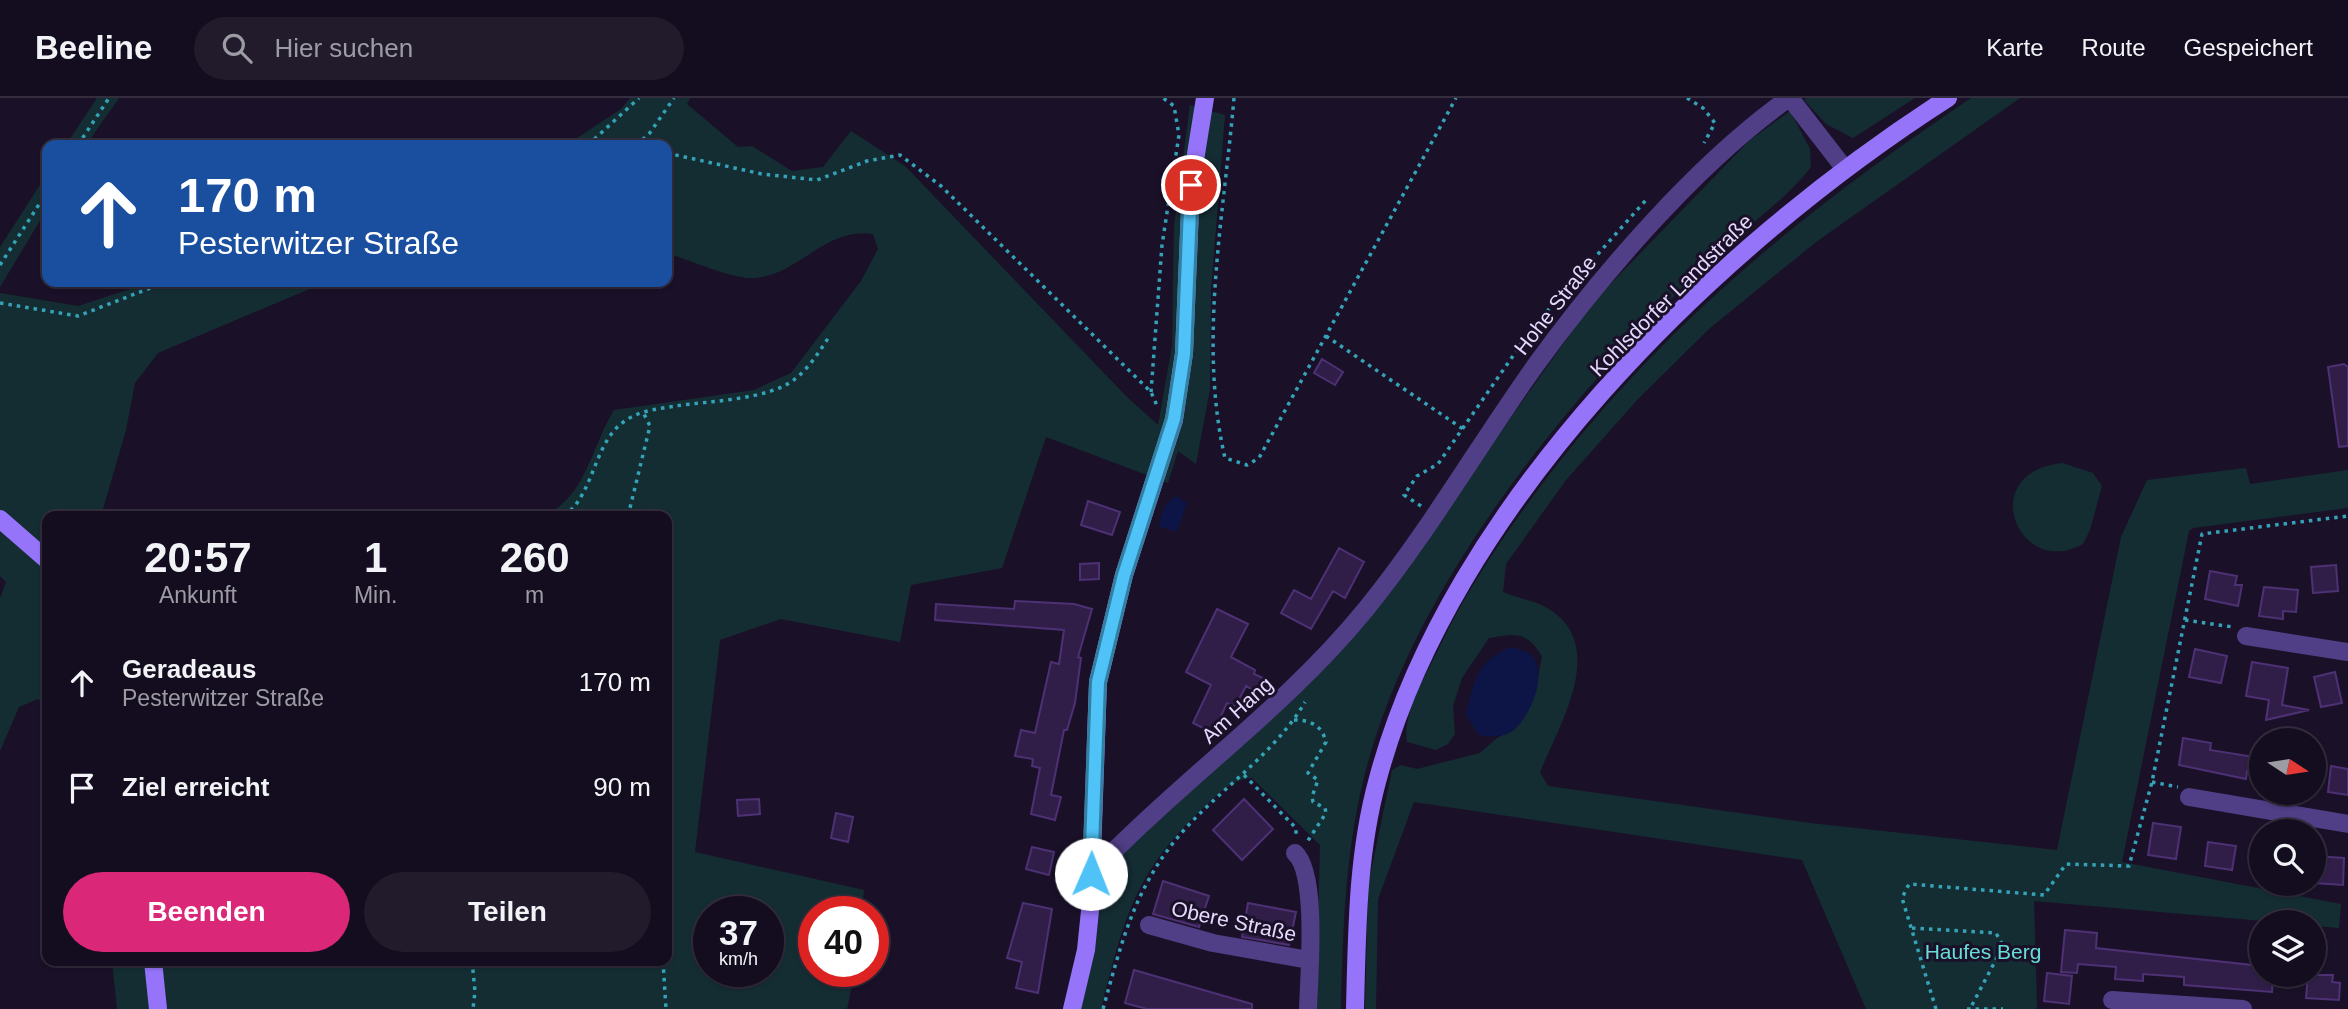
<!DOCTYPE html>
<html lang="de">
<head>
<meta charset="utf-8">
<style>
  :root { --surface:#140d1f; --page:#211b2c; --text:#f1f3f6; --muted:#9d9ca4; --line:#332d3d; --accent:#db2777 }
  body { margin:0; font-family:Arial,sans-serif; background:var(--page); color:var(--text); height:100vh; display:flex; flex-direction:column; font-size:26px; white-space:nowrap }
  * { box-sizing:border-box; margin:0 }
  p { font-size:23px; color:var(--muted) }
  .icon { flex:none; width:38px; height:38px; fill:none; stroke:currentColor; stroke-width:2; stroke-linecap:round; stroke-linejoin:round }
  .map { position:relative; flex:1; overflow:hidden }
  .details { position:absolute; left:42px; top:413px; width:630px; height:455px; display:flex; flex-direction:column; background:var(--surface); border-radius:14px; box-shadow:0 2px 5px #0004,0 0 0 2px var(--line) }
  .details>* { flex:none }
  .guide { position:absolute; left:42px; top:42px; width:630px; height:147px; border-radius:14px; box-shadow:0 2px 5px #0004,0 0 0 2px var(--line); background:#1a4fa0; color:#fff; overflow:hidden }
  .needle { width:46px; rotate:102deg }
  .buttons { position:absolute; left:2249px; top:630px; display:grid; gap:14px }
  .buttons a { display:grid; place-items:center; width:77px; height:77px; border-radius:50%; background:var(--surface); box-shadow:0 2px 5px #0004,0 0 0 2px var(--line); font-size:35px }
  .speed { position:absolute; left:693px; top:798px; display:flex; gap:14px; font-size:35px; font-weight:700; text-align:center }
  .speed>* { display:grid; place-content:center; width:91px; height:91px; border-radius:50%; background:var(--surface); box-shadow:0 2px 5px #0004,0 0 0 2px var(--line); line-height:1 }
  .speed small { font-size:18px; font-weight:400 }
  .speed .limit { border:10px solid #d22; background:#fff; color:#111 }
  .pin { position:absolute; display:grid; place-items:center; width:60px; height:60px; color:#fff; margin:-30px; border:4px solid #fff; border-radius:50%; box-shadow:0 2px 7px #0007 }
  .me { position:absolute; width:77px; margin:-38px; rotate:1deg; stroke-linejoin:round; filter:drop-shadow(0 0 5px #0008) }
  .turn { display:flex; align-items:center; gap:24px; height:147px; padding:0 21px; font-size:32px }
  .turn .icon { width:91px; height:91px; stroke-width:2.5 }
  .turn b { display:block; font-size:49px; line-height:60px }
  .eta { display:flex; justify-content:space-evenly; align-items:center; height:119px; text-align:center }
  .eta b { font-size:42px; font-weight:800; line-height:49px }
  .action { display:flex; gap:14px; margin-top:auto; padding:14px 21px }
  .action a { flex:1; height:80px; border-radius:42px; background:var(--accent); color:#fff; font-size:28px; font-weight:800; line-height:80px; text-align:center }
  .action a+a { background:var(--page); color:var(--text) }
  ul { padding:0; list-style:none }
  li { display:flex; align-items:center; gap:21px; height:105px; padding:0 21px }
  li div { flex:1 }
  li b { display:block; font-size:26px }
  li em { font-style:normal }
  header { display:flex; align-items:center; gap:42px; box-sizing:border-box; height:98px; padding:0 35px; background:var(--surface); border-bottom:2px solid var(--line) }
  header strong { font-size:33px }
  nav { display:flex; gap:38px; margin-inline-start:auto; font-size:24px }
  .search { width:490px; height:63px; background:var(--page); display:flex; align-items:center; gap:18px; box-sizing:border-box; padding:0 24px; border-radius:38px; color:var(--muted); font-size:26px }
  .map>svg:first-child { display:block }
  .green { fill:#142d33; fill-rule:evenodd }
  .water { fill:#0d1546 }
  .building { fill:#301e49; stroke:#4d3174; stroke-width:2 }
  .lines { fill:none; stroke-linecap:round; stroke-linejoin:round }
  .path { stroke:#34a3b7; stroke-width:3.5; stroke-dasharray:3.5 5; stroke-linecap:butt }
  .street { stroke:#503e86; stroke-width:18 }
  .secondary { stroke:#9574fa; stroke-width:18 }
  .route-casing { stroke:#337fa1; stroke-width:18 }
  .route { stroke:#4fc3f7; stroke-width:12 }
  .labels { text-anchor:middle; dominant-baseline:central; stroke-width:6; stroke-linejoin:round; paint-order:stroke }
  .street-label { font-size:21px; fill:#e6dafe; stroke:#1a1129 }
  .park-label { font-size:21px; fill:#67ddd9; stroke:#1a1129 }
</style>
</head>
<body>
<header>
<strong>Beeline</strong>
<div class="search"><svg class="icon" aria-label="search" viewBox="0 0 24 24"><circle cx="10" cy="10" r="6"/><path d="M15 15l6 6"/></svg>Hier suchen</div>
<nav><a>Karte</a><a>Route</a><a>Gespeichert</a></nav>
</header>
<div class="map">
<svg width="2348" height="911" viewBox="0 0 2348 911">
  <rect width="100%" height="100%" fill="#1a1129"/>
  <!-- green -->
  <path class="green" d="M97 0H119L86 47H66Z
    M630 0H690L687 6 738 49 752 48 792 73 823 69 851 33 905 68 1127 299 1158 327 1172 248 1174 128 1190 7 1225 17 1211 193 1210 291 1196 366 1178 353 1168 385 1046 339 1002 470 911 487 900 544 781 521 720 542 695 754 864 792 861 814H814V873H855L847 911H117L112 863H667V418H542C585 403 592 347 614 312L754 292 791 275 861 183 878 151 873 136C823 129 796 181 750 180 727 179 690 162 667 155V47H542L574 42 621 11ZM709 814H768V873H709Z
    M1807 0H1915L1853 40 1826 26 1804 2Z
    M1971 0H2020L1816 144 1710 230 1638 301 1566 382 1506 466 1503 494C1517 500 1536 503 1549 511 1608 548 1560 626 1540 674L1548 688 1810 725 2057 752 2121 439 2147 382 2246 370 2250 386 2348 372V410L2193 430 2189 433 2122 764 2341 806 2339 830 2314 828V824H2275L2034 803 2037 911H1866L1802 762 1414 704 1378 801 1376 911H1365L1368 788 1392 672 1401 667 1417 671 1480 655 1497 640 1515 631 1538 579 1542 558C1526 533 1517 535 1489 540L1462 580 1453 608 1455 636 1448 646 1436 652 1407 644C1402 615 1426 577 1439 550 1466 493 1502 440 1540 389 1660 229 1806 111 1971 0Z
    M1790 13 1810 51 1811 69C1788 99 1755 122 1726 148 1700 172 1675 197 1651 222 1539 338 1423 489 1374 644 1346 731 1343 821 1341 911H1316L1320 747 1252 680C1227 683 1219 696 1200 713 1133 777 1123 825 1101 911H1080L1094 858 1102 793 1109 769 1131 742 1398 478 1593 204 1750 42Z
    M47 76V111L0 189V149Z
    M152 184H326L158 255 135 285 126 332 101 418H47V610L38 601 19 609 0 653V500L6 484 0 478V195L78 208Z
    M2062 365 2093 375 2102 388 2090 432 2083 446C2019 482 1974 375 2062 365Z"/>
  <!-- water -->
  <path class="water" d="M1175 398 1187 405 1177 434 1158 428 1165 408Z
    M1512 549C1518 551 1528 553 1532 558 1548 577 1531 615 1516 630 1506 640 1492 639 1479 637L1466 617C1474 583 1477 562 1512 549Z"/>
  <!-- building -->
  <path class="building" d="M1322 261 1343 274 1335 287 1314 275Z
    M2344 266 2348 269V348L2339 349 2328 269Z
    M1088 403 1120 414 1112 437 1081 427Z
    M1339 450 1364 464 1345 500 1333 493 1311 531 1281 515 1294 492 1311 501Z
    M1099 465V481L1080 482V466Z
    M2336 467 2338 493 2313 495 2311 469Z
    M2210 473 2237 478 2235 487H2242L2238 508 2205 501Z
    M2264 489 2298 492 2296 514 2283 513V521L2259 518Z
    M1015 503 1074 506 1092 511 1078 559 1081 560 1075 605 1067 632H1064L1051 697 1061 699 1055 722 1031 716 1040 670 1032 668 1033 661 1015 658 1021 632 1035 635 1051 564 1059 566 1064 532 935 522 936 506 1014 511Z
    M1217 511 1248 526 1231 559 1255 572 1254 576 1265 581 1258 595 1246 588 1235 609 1227 605 1213 635 1193 625 1211 587 1186 574Z
    M2195 551 2227 558 2221 585 2189 579Z
    M2252 564 2288 570 2282 607 2309 612 2266 622 2269 602 2246 598Z
    M2335 574 2342 605 2321 609 2314 579Z
    M2183 640 2211 645 2210 652 2261 660V675L2247 673 2246 681 2179 667Z
    M2331 668 2348 671V697L2328 694Z
    M759 701 760 716 738 718 737 702Z
    M1244 701 1273 731 1242 762 1213 732Z
    M836 715 853 719 848 744 831 740Z
    M2153 725 2181 729 2176 761 2148 757Z
    M2208 744 2236 748 2232 772 2205 768Z
    M1032 749 1054 754 1049 777 1026 771Z
    M2314 758 2344 760 2343 787 2314 785Z
    M1163 783 1209 798 1199 829 1153 816Z
    M1023 805 1052 811 1038 895 1016 890 1022 864 1007 860Z
    M1248 805 1296 814 1289 847 1242 839Z
    M2065 832 2097 835 2096 850 2261 868V877H2273L2272 894 2184 887V879L2143 876V883L2115 881 2116 869 2078 866 2077 875 2061 874Z
    M1134 872 1252 906V911H1147L1125 905Z
    M2047 875 2072 878 2069 906 2044 903Z
    M2308 877H2333L2332 884 2340 885 2339 902 2306 900Z"/>
  <g class="lines">
    <!-- path -->
    <path class="path" d="M1234 0C1224 116 1198 245 1225 360L1247 367 1259 360 1456 0
      M1687 0 1703 10 1715 25 1704 45
      M78 47 109 0
      M588 47 639 0
      M636 47 649 36 674 0
      M667 55 762 76 817 82 867 63 900 57 941 88 1151 294 1158 310
      M0 167 47 94
      M0 205 78 218 166 184
      M1326 238 1463 331
      M1151 294 1162 147 1179 37 1174 8 1163 0
      M1421 408 1404 397 1417 378 1438 366 1533 229 1646 102
      M564 418C596 395 593 341 628 321 642 312 659 311 675 308 708 303 769 302 795 281 809 270 819 254 829 239
      M628 418 650 328 643 314
      M2185 522 2233 529
      M43 532 47 525
      M1294 622C1310 622 1322 627 1326 644L1308 675 1318 682 1312 699 1313 704 1325 710 1326 715 1307 744
      M1244 677 1296 730V739
      M2152 684 2178 689
      M1912 830 1996 835 2002 846 2001 852 1971 909
      M472 863 475 893 473 911
      M663 863 666 911
      M1103 911C1122 843 1135 787 1184 732 1223 689 1275 655 1305 604
      M1936 911 1902 800 1909 786 2044 797 2066 766 2129 768 2152 684 2202 436 2348 418
      M1967 911H2003"/>
    <!-- street -->
    <path class="street" d="M1790 0 1845 71
      M2246 538 2348 554
      M2189 699 2348 726
      M1295 755C1318 776 1309 877 1308 911
      M1092 757 1106 758 1118 749C1201 667 1290 604 1366 511 1428 435 1478 348 1535 268 1601 177 1697 65 1789 0
      M1149 827 1213 845 1309 862
      M2112 902 2243 911"/>
    <!-- secondary -->
    <path class="secondary" d="M0 421 47 462
      M153 863 158 911
      M1072 911 1086 852 1090 813 1098 584 1124 477 1174 322 1184 255 1191 87 1205 0
      M1355 911C1357 835 1357 758 1377 684 1450 407 1714 150 1948 0"/>
  </g>
  <g class="lines">
    <!-- route casing -->
    <g class="route-casing">
      <path id="route" d="M1091 776 1098 584 1124 477 1174 321 1184 256 1191 87"/>
    </g>
    <!-- route -->
    <use href="#route" class="route"/>
  </g>
  <g class="labels">
    <!-- street labels -->
    <g class="street-label">
      <text transform="translate(1671 197) rotate(-45)">Kohlsdorfer Landstraße</text>
      <text transform="translate(1555 207) rotate(-52)">Hohe Straße</text>
      <text transform="translate(1237 612) rotate(-42)">Am Hang</text>
      <text transform="translate(1234 823) rotate(12)">Obere Straße</text>
    </g>
    <!-- park labels -->
    <g class="park-label">
      <text x="1983" y="853">Haufes Berg</text>
    </g>
  </g>
</svg>
<div class="buttons">
<a><svg class="needle" viewBox="-14 -14 28 28"><path d="M0-13l5 13h-10z" fill="#e53935"/><path d="M0 13l5-13h-10z" fill="#9d9ca4"/></svg></a>
<a><svg class="icon" aria-label="search" viewBox="0 0 24 24"><circle cx="10" cy="10" r="6"/><path d="M15 15l6 6"/></svg></a>
<a><svg class="icon" aria-label="layers" viewBox="0 0 24 24"><path d="M12 4l9 5-9 5-9-5zM3 14l9 5 9-5"/></svg></a>
</div>
<div class="speed"><div>37<small>km/h</small></div><div class="limit">40</div></div>
<div class="pin" style="left:1191px;top:87px;background:#d93025"><svg class="icon" aria-label="arrive" viewBox="0 0 24 24"><path d="M6 21V4h12l-3 4 3 4H6"/></svg></div>
<svg class="me" style="left:1091px;top:776px" viewBox="-20 -20 40 40"><circle r="19" fill="#fff"/><path d="M0-13L10 11 0 6-10 11z" fill="#4fc3f7"/></svg>
<div class="guide">
<div class="turn"><svg class="icon" aria-label="ahead" viewBox="0 0 24 24"><path d="M12 20V5M6 11l6-6 6 6"/></svg><div><b>170 m</b>Pesterwitzer Straße</div></div>
</div>
<section class="details">
<div class="eta">
<div><b>20:57</b><p>Ankunft</p></div>
<div><b>1</b><p>Min.</p></div>
<div><b>260</b><p>m</p></div>
</div>
<ul>
<li><svg class="icon" aria-label="ahead" viewBox="0 0 24 24"><path d="M12 20V5M6 11l6-6 6 6"/></svg><div><b>Geradeaus</b><p>Pesterwitzer Straße</p></div><em>170 m</em></li>
<li><svg class="icon" aria-label="arrive" viewBox="0 0 24 24"><path d="M6 21V4h12l-3 4 3 4H6"/></svg><div><b>Ziel erreicht</b></div><em>90 m</em></li>
</ul>
<div class="action"><a>Beenden</a><a>Teilen</a></div>
</section>
</div>
</body>
</html>
